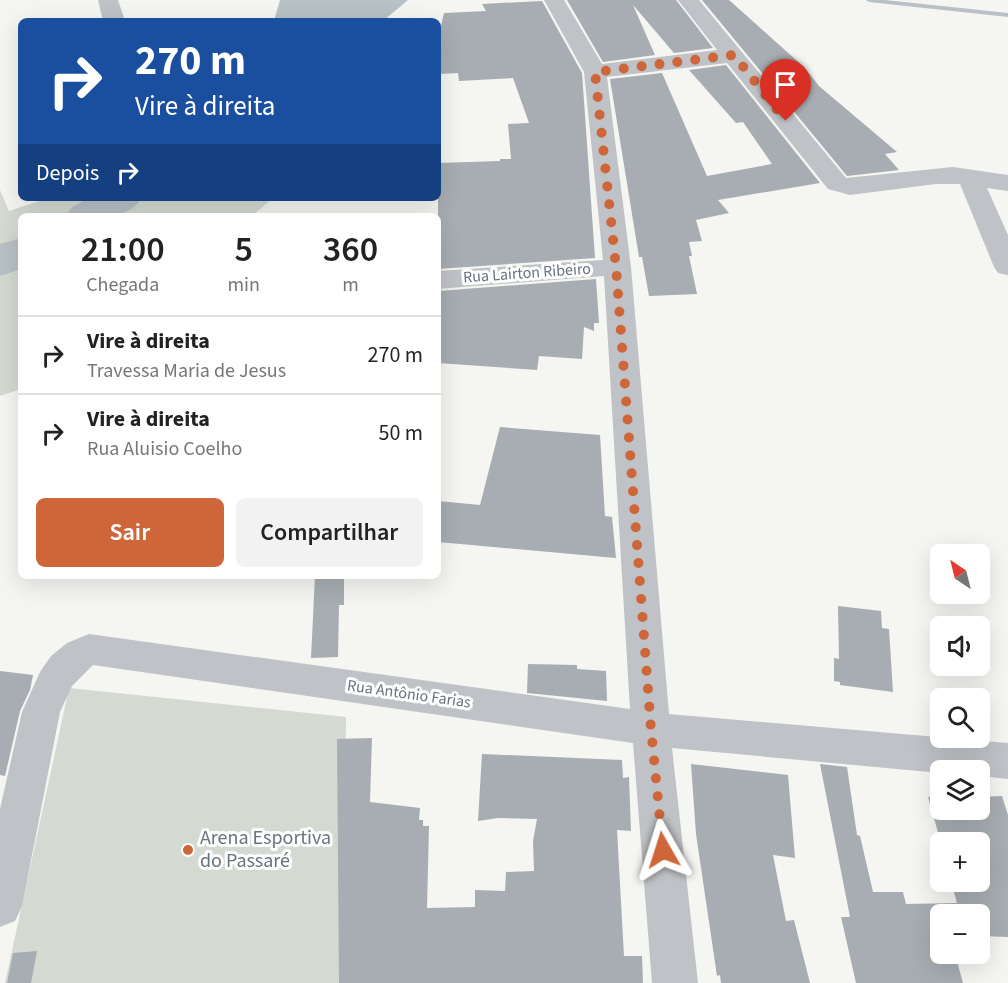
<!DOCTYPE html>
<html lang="pt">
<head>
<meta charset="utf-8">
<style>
  :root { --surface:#fff; --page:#f2f2f2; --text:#222; --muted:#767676; --line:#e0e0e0; --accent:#cf6639 }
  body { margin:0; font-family:"Source Sans 3",sans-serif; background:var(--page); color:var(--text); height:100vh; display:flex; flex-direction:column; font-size:22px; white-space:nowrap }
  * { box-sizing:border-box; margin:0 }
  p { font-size:20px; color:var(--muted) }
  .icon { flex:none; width:33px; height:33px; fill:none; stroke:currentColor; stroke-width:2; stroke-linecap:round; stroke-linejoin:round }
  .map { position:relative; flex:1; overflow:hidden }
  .drawer { position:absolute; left:18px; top:213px; width:423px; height:366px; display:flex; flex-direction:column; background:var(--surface); border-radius:9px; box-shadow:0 6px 24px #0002 }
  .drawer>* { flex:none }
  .hud { position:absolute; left:18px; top:18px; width:423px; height:183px; border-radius:9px; box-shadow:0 6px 24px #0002; background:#1a4fa0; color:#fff; overflow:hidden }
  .needle { width:39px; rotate:325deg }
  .tools { position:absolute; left:930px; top:544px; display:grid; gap:12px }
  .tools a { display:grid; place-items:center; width:60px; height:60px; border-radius:9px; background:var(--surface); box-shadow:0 6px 24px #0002; font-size:30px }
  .pin { position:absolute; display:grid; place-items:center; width:51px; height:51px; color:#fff; margin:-62px -26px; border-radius:50% 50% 50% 0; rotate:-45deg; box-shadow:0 0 6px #0007 }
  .pin .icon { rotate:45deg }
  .me { position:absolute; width:66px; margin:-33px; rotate:354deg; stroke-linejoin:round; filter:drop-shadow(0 0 4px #0008) }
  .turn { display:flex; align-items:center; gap:21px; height:126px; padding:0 18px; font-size:27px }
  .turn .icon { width:78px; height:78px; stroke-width:2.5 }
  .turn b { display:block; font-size:42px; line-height:51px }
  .then { display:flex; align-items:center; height:57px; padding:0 18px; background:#0003; gap:12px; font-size:22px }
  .eta { display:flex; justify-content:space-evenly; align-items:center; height:102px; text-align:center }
  .eta b { font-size:36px; font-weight:600; line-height:42px }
  .primary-button { display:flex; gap:12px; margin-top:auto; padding:12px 18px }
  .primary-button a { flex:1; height:69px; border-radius:9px; background:var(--accent); color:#fff; font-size:24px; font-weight:600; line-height:69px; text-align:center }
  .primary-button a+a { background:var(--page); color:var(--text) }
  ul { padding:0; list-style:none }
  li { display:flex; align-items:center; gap:18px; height:78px; padding:0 18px; border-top:2px solid var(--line) }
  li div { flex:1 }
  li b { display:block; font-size:22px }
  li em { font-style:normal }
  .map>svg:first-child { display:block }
  .green { fill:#d4dad2 }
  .water { fill:#b8c1c6 }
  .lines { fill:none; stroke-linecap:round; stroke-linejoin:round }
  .stream { fill:#b8c1c6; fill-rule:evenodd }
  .river { fill:#b8c1c6; fill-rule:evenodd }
  .building { fill:#a7adb2 }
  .minor { fill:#bfc2c6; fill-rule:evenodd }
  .route { stroke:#cf6639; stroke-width:10; stroke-dasharray:0 18 }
  .poi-dot { fill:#cf6639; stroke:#fff; stroke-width:2 }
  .labels { text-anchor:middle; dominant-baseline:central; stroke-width:6; stroke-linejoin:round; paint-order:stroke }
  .street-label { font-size:16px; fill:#687380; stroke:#fff }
  .near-poi-label { font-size:20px; fill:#687380; stroke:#fff; text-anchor:start }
</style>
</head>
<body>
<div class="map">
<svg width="1008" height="983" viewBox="0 0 1008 983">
  <rect width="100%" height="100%" fill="#f5f5f2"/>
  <!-- green -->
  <path class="green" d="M0 190 9 211 48 198H273L252 216H21V389L0 396Z
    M69 688 346 717 345 921 340 983H5Z"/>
  <!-- water -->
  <path class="water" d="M280 0H408L383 21H274Z"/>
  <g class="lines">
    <!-- stream -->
    <path class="stream" d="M866 0H885L1008 13V17L869 2Z"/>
    <!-- river -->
    <path class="river" d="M89 198H142C125 223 93 216 66 216L72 207Z
      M21 238V269L0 276V244Z"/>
  </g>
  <!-- building -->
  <path class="building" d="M567 0H676L713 48 674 53 633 5 655 55 603 62Z
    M702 0H729L804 67 819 86 897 152 885 154 899 170 847 176Z
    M542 1 582 73 595 258 438 269V163L500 161V159H511L508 124 529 123 513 78 459 81 458 73 438 74V39L444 13 486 11 482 4Z
    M726 65 820 183 718 200 729 213 696 220 702 241 689 242 692 256H689L697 294 649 296 642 257H639L610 79 662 73 707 176 772 164 743 122 736 123 689 70Z
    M596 279 599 323H594V331L584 327 582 359 539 356 537 370 438 363V291Z
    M500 427 600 435 605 516 612 517 616 558 438 542V501L480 505Z
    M315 576H344V605H339L338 657 311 658Z
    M838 606 881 611 882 628 889 629 893 692 840 685V682L834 681V658L839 659Z
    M528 664 577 665V669L606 671 607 701 527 693Z
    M0 671 33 675 30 690 20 711 5 776 0 775Z
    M372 738 370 802 420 808 419 820H423V826H429L427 908 475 907V890L505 891 506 872 534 871 533 841 537 819 498 818 478 821 482 754 622 760 623 778 629 777 631 831 617 830 624 956H642L643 983H339L337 739Z
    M691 764 788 775 795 858 773 855 786 921 794 920 810 983H721L720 975 717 976 696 834Z
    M820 764 847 767 857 835 860 836 873 892H903L906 904 957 903 951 882H980V843H941L928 797H940V810H980V797L1002 796 1008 815V937L980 936V915H940V954H955L963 983H856L841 917H850Z
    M37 951 31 983H7L13 953Z"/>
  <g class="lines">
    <!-- minor -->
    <path class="minor" d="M98 0H118L125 21H103Z
      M544 0H564L602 64 717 50 678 0H699L846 178 953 167 1008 175V191L987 188 1008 235V275L998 273 994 267 960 184H936L850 195 828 189 727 63 607 77 631 267 669 714 1008 743V779L980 776V771L940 773 672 748 698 983H652L633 743 93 665 72 686 60 712 22 906 15 921 0 927V809L22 712 40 672 51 656 67 643 89 634 630 709 604 276 438 289V271L603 260 584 72Z"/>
  </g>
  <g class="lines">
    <!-- route -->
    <path class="route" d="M663 850 651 729 616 267 595 72 734 55 786 121"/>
  </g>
  <!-- markers -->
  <circle class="poi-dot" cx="188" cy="850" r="6"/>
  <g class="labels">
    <!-- street labels -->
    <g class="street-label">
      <text transform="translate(527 273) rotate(-4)">Rua Lairton Ribeiro</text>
      <text transform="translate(409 694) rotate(8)">Rua Antônio Farias</text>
    </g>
    <!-- near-poi labels -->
    <g class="near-poi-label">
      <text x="200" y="838">Arena Esportiva<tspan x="200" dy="23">do Passaré</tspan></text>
    </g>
  </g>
</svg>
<div class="tools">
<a><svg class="needle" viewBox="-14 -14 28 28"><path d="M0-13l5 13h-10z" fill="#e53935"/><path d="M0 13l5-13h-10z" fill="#767676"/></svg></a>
<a><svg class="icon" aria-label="sound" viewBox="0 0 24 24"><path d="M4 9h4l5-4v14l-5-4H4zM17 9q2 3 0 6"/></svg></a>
<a><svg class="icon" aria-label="search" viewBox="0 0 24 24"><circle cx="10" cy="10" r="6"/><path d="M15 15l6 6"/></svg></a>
<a><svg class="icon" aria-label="layers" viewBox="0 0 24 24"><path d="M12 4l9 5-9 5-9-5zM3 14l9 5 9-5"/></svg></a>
<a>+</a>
<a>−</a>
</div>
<div class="pin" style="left:786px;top:121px;background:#d93025"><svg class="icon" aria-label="arrive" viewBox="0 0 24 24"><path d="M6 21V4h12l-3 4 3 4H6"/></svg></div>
<svg class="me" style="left:663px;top:850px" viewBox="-20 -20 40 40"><path d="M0-17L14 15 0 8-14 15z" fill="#cf6639" stroke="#fff" stroke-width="4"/></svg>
<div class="hud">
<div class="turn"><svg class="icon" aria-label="right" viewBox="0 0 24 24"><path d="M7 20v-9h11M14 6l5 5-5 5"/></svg><div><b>270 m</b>Vire à direita</div></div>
<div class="then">Depois<svg class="icon" aria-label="right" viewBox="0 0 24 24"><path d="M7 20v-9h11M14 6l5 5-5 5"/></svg></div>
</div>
<section class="drawer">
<div class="eta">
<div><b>21:00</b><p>Chegada</p></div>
<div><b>5</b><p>min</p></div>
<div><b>360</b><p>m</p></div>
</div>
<ul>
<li><svg class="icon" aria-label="right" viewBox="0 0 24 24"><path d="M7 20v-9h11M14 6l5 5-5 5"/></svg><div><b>Vire à direita</b><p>Travessa Maria de Jesus</p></div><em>270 m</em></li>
<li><svg class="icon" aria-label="right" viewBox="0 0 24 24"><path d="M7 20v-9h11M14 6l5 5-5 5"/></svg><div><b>Vire à direita</b><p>Rua Aluisio Coelho</p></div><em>50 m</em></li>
</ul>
<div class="primary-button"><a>Sair</a><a>Compartilhar</a></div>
</section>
</div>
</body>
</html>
